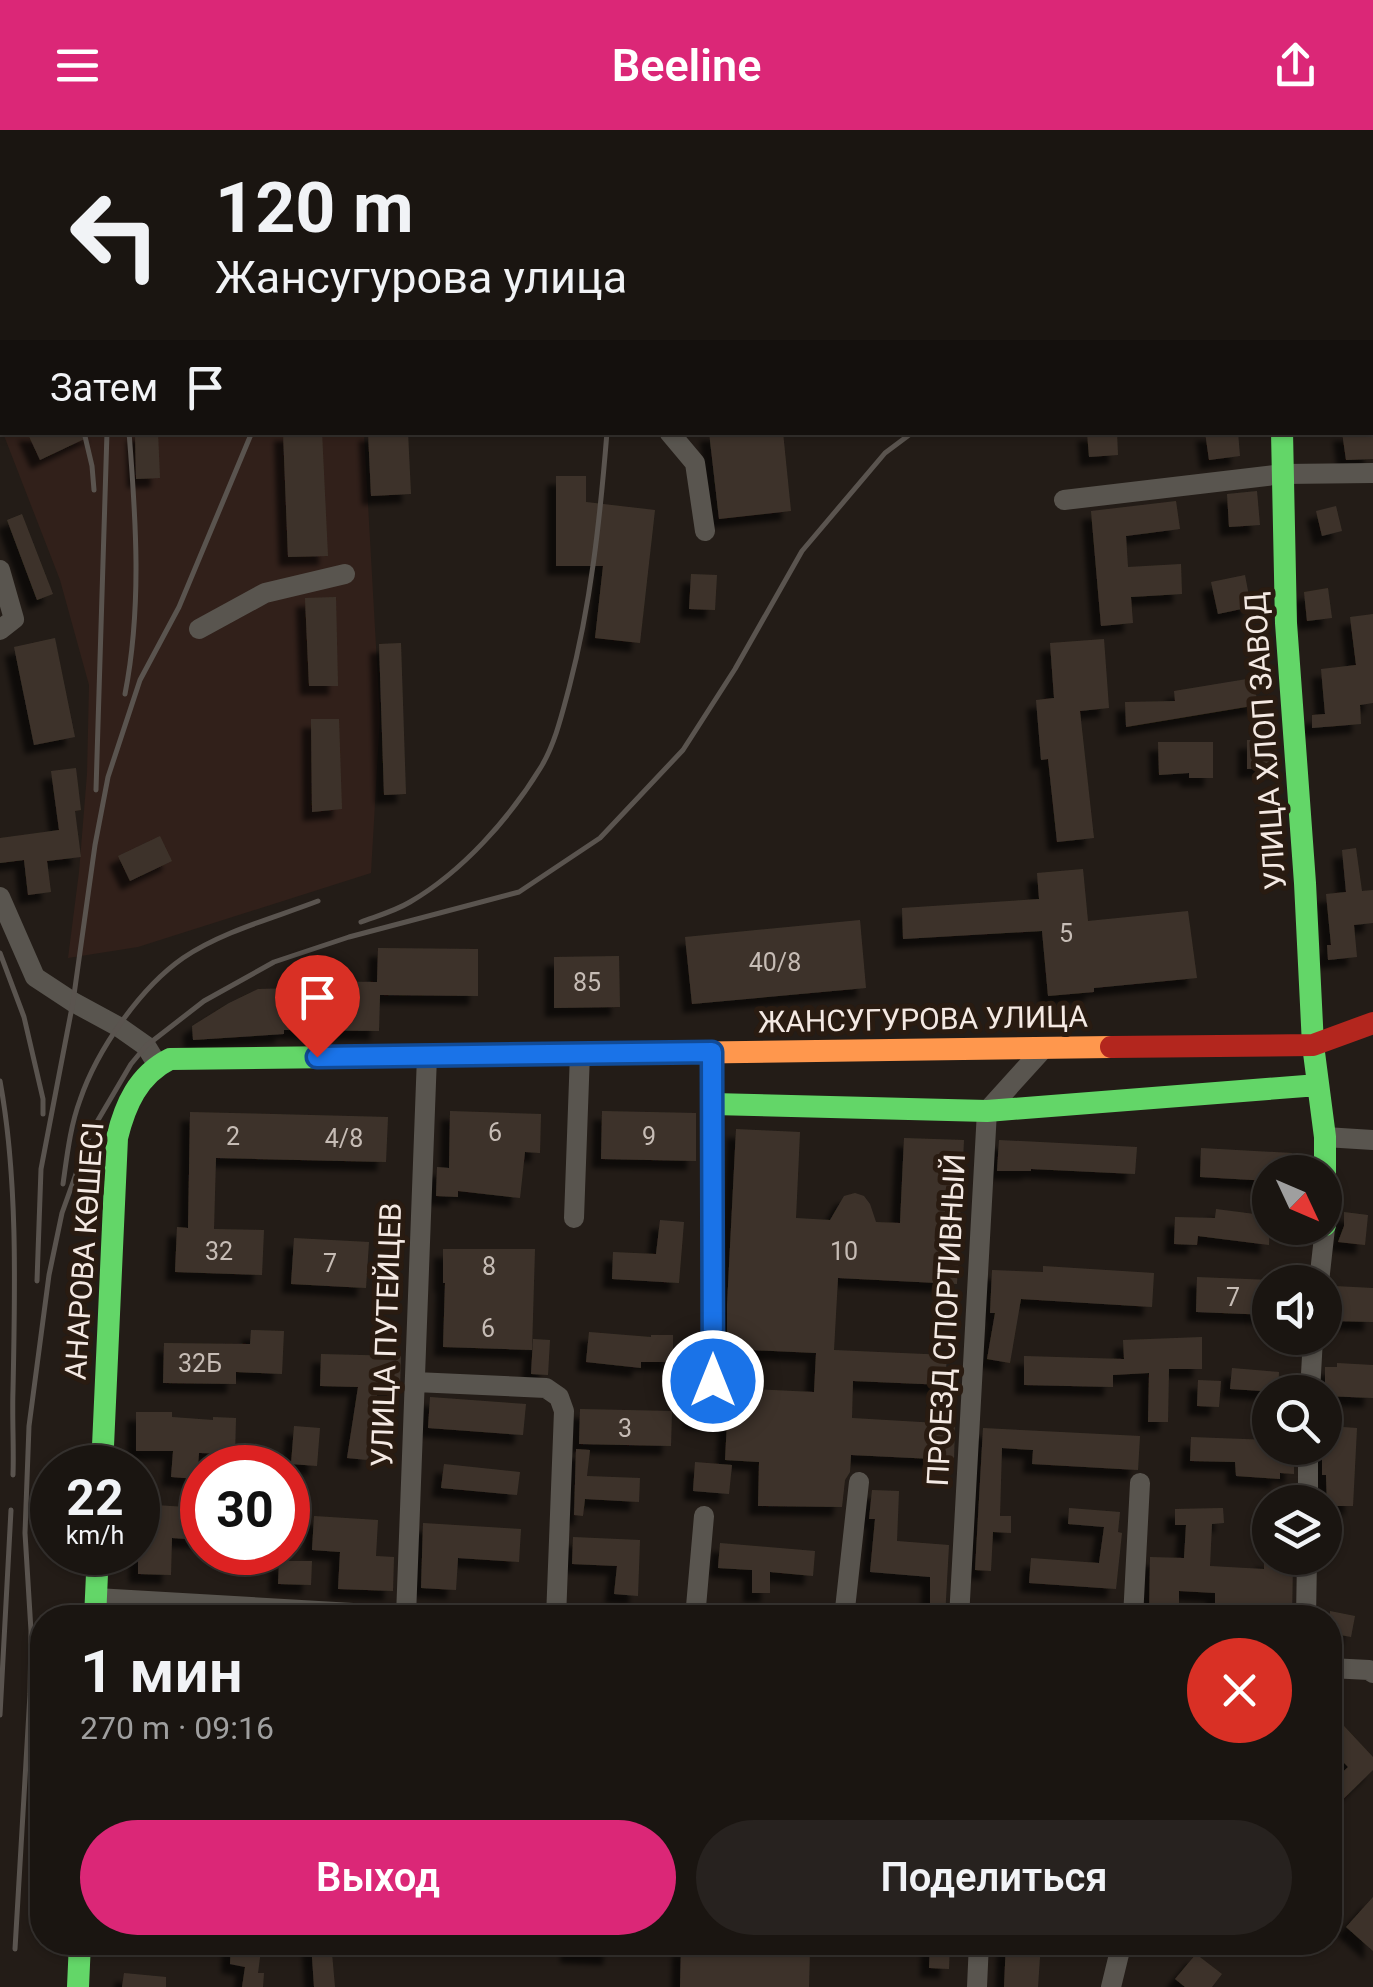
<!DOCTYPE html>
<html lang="ru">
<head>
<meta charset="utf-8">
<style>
  :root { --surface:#1a1511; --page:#27221f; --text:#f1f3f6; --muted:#9f9f9f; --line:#383431; --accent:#db2777 }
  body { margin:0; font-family:Roboto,sans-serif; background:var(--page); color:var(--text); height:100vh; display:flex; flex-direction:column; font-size:38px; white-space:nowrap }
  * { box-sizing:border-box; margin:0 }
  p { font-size:32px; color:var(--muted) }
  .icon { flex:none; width:55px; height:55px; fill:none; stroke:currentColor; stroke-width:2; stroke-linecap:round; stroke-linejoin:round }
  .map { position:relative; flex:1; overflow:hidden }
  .sheet { position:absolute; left:30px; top:1475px; width:1312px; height:350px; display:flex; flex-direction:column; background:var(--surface); border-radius:40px; box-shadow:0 2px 8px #0004,0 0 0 2px var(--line) }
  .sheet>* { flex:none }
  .guide { position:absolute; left:0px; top:0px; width:1375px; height:305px; box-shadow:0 2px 8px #0004,0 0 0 2px var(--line); background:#1a1511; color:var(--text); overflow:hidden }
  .needle { width:65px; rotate:134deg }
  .buttons { position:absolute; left:1252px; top:1025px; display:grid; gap:20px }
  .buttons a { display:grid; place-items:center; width:90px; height:90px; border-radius:50%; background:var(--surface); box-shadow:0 2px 8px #0004,0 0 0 2px var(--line); font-size:50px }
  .speed { position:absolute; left:30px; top:1315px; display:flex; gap:20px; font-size:50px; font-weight:700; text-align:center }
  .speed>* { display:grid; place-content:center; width:130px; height:130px; border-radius:50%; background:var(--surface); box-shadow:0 2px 8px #0004,0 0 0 2px var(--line); line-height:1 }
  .speed small { font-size:25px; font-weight:400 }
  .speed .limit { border:15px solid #d22; background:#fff; color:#111 }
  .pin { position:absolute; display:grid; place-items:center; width:85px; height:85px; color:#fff; margin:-102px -42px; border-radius:50% 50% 50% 0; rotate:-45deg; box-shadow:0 0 10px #0007 }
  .pin .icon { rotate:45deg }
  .me { position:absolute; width:110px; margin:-55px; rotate:0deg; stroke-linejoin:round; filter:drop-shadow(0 0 8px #0008) }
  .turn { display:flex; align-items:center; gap:35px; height:210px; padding:0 50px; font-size:45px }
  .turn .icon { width:130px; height:130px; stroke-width:2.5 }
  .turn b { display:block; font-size:70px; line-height:85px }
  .then { display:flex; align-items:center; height:95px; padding:0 50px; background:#0003; gap:20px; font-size:38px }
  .round { display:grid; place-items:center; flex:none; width:105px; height:105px; border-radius:52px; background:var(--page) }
  .overview { display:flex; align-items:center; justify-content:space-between; height:170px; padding:0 50px }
  h1 { font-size:60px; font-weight:600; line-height:75px }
  .button { display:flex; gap:20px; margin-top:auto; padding:20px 50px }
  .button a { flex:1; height:115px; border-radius:60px; background:var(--accent); color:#fff; font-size:40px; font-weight:600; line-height:115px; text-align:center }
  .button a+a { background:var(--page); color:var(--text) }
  header { display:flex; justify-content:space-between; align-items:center; height:130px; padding:0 50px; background:var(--accent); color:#fff; font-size:45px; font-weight:600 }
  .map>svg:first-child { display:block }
  .industrial { fill:#31201a }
  .building { fill:#3d332a; filter:url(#shadow) }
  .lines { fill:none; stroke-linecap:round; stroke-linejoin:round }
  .street { stroke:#59554f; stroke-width:20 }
  .fast { stroke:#63d668; stroke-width:22 }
  .slow { stroke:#ff974d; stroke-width:22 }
  .jam { stroke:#b3261e; stroke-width:22 }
  .rail { stroke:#5a544f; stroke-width:5 }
  .route-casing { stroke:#114b97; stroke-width:25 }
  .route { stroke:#1a73e8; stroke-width:18 }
  .labels { text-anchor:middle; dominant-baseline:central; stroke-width:10; stroke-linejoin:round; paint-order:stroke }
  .number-label { font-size:25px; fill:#c6bcb5 }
  .street-label { font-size:30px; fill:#f4e9e3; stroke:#291b11 }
</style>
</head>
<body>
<header><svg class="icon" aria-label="menu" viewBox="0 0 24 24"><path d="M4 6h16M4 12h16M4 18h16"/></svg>Beeline<svg class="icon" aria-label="share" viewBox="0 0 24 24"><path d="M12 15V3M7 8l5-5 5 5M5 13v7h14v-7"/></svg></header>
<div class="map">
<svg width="1373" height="1857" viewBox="0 0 1373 1857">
  <defs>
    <filter id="shadow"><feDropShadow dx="-9" dy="9" stdDeviation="2.5" flood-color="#0009"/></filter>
  </defs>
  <rect width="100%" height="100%" fill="#231c17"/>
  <!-- industrial -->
  <path class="industrial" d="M0 0H344V2H2V300L0 294Z
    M3 303H364L380 587 371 743 138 817 68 828 79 742 87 644 89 555 60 450Z"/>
  <!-- building -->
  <path class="building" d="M27 302H99L40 330Z
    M135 302H158L160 348 136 349Z
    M283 302H322L328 426 288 427Z
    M368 302H408L411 364 371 366Z
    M709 302H783L791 381 719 389Z
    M1087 302H1117L1118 325 1089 327Z
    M1205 302H1238L1240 326 1209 330Z
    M1342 302H1373V329L1346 330Z
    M556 346H586V372L655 380 640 513 595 508 603 436H556Z
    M1257 361 1260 395 1229 397 1227 364Z
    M1176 371 1180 399 1126 406 1128 437 1181 434 1182 464 1131 467 1133 493 1101 496 1091 381Z
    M1336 376 1342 401 1322 406 1316 381Z
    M22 384 53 464 37 470 7 390Z
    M691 444 717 445 715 480 689 479Z
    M1245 445 1251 477 1218 484 1211 452Z
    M1328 458 1332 488 1307 491 1304 462Z
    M336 467 338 556H309L305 468Z
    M1373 484V573L1360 575 1361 594 1312 598V585L1325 584 1321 539 1356 535 1350 487Z
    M55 508 75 607 34 615 14 517Z
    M1104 509 1109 578 1080 581 1094 708 1057 712 1048 629 1041 630 1036 570 1054 568 1050 513Z
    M401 513 406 664 384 665 379 514Z
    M1253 548 1258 575 1126 597 1125 572 1175 571 1174 561Z
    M311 589H339L342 679 312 682Z
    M1247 610H1276L1277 638 1247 639Z
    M1158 612H1213V648H1189V643L1159 645Z
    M76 638 81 680 75 681 81 727 47 731 51 762 28 765 24 730 0 733V708L59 700 51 641Z
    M160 706 172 731 130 751 118 726Z
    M1356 718 1362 761 1373 760V793L1354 795 1357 827 1328 830 1327 815H1331L1326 764 1346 762 1342 720Z
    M1083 739 1088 791 1188 781 1197 848 1094 858V862L1048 866 1042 801 903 809 902 778 1039 769 1037 743Z
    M860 790 866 858 692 874 685 807Z
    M378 818 478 819V866L380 865 379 901 284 900V904L193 910 192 896 229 873 258 859 298 858V851L377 852Z
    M619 826 620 877 554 878V827Z
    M450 981 541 984 540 1023 525 1022 520 1068 458 1061V1067L436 1066 437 1037 449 1038Z
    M602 981 696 983V1031L601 1029Z
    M190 982 388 987 386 1032 216 1028 214 1099 264 1100 262 1145 175 1142 177 1097 188 1098Z
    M736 999 800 1002 796 1088 830 1090 844 1066 855 1063 864 1066 870 1074 876 1092 900 1093 904 1008 964 1010 957 1154 838 1148 834 1220 947 1225 945 1255 853 1251 852 1288 955 1294 954 1330 851 1325 850 1342 845 1350 842 1377 758 1376 759 1332 725 1330 727 1292 692 1290 694 1271 727 1274 728 1258 814 1262 816 1223 727 1219V1175Z
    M999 1010 1137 1017 1135 1044 1031 1039V1041H997Z
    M1201 1018 1292 1023 1291 1042H1270V1051L1200 1047Z
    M1216 1079 1270 1086 1269 1115 1198 1106 1197 1115 1174 1114 1175 1087 1215 1088Z
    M1344 1082 1368 1085 1365 1115 1338 1112 1344 1096Z
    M660 1090 684 1092 679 1153 612 1149 613 1122 656 1124Z
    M294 1108 369 1112 366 1158 291 1154Z
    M443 1119H535L532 1220 443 1217 445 1153H443Z
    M1043 1136 1154 1143 1152 1177 1021 1169 1010 1233 987 1229 995 1183H990L992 1140 1043 1142Z
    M1197 1147 1270 1150V1185L1196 1182Z
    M1334 1156 1373 1158V1192L1333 1191Z
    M251 1200 284 1201 282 1244 236 1242V1254L163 1253 164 1213 250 1214Z
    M589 1202 651 1207V1205H673V1232H641V1238L586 1232Z
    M1202 1207V1239H1169L1168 1292H1148L1149 1243 1113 1245V1257L1024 1255V1226L1124 1229 1123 1210Z
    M533 1209 550 1210 548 1245 531 1244Z
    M321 1224 401 1226 400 1258H378L368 1330 347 1328 358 1257 320 1256Z
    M1337 1233 1373 1235V1268L1325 1266V1237H1337Z
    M1232 1238 1279 1242 1278 1262 1230 1259Z
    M1198 1250 1221 1251 1219 1277 1197 1276Z
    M430 1267 526 1274 523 1305 428 1298Z
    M580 1279 672 1281 671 1316 579 1314Z
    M136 1282H172V1287L213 1290V1287L236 1288 235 1324 199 1323 197 1349 171 1347 173 1321H136Z
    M294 1296 320 1298 317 1336 291 1334Z
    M1328 1296 1357 1298 1353 1376H1327L1326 1345H1322V1318H1327Z
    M983 1298 1140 1306 1138 1340 1032 1334 1033 1320 1002 1318 1000 1386H1011V1403L993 1402 991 1441 975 1440Z
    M1191 1307 1270 1310V1318H1294V1344L1280 1343V1349L1236 1346 1235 1332 1190 1331Z
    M576 1319 590 1320 587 1346 640 1348 639 1372 585 1369 583 1386 574 1385Z
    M695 1332 732 1335 729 1364 693 1361Z
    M444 1334 520 1342 517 1365 441 1358Z
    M872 1360 899 1361 897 1411 949 1415 945 1487H930V1447L870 1442 875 1389H869Z
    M155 1375 202 1378V1410L172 1408 171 1445 138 1444V1387H154Z
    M1069 1378 1120 1382 1118 1402 1122 1403 1116 1459 1029 1453 1031 1428 1099 1433 1104 1397 1068 1394Z
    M1223 1378 1224 1393 1212 1394 1210 1436 1264 1439V1429L1293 1431 1292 1488H1215V1463L1179 1461V1488H1149L1150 1427 1184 1428 1186 1395H1175V1379Z
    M314 1386 378 1390 376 1426 394 1427 393 1461 338 1459 340 1422 312 1420Z
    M423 1393 521 1399 519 1432 458 1428 456 1460 421 1458Z
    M573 1407 640 1410 638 1466 614 1464 617 1436 572 1434Z
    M720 1413 815 1421 813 1446 770 1442V1463H752V1440L718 1438Z
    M279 1431H312L311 1455 278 1454Z
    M1330 1481 1355 1486 1351 1507 1330 1503Z
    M1330 1581 1373 1627V1640L1330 1682V1654L1348 1637 1330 1618Z
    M1373 1767V1821L1346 1797Z
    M231 1812H262L258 1843H264L263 1857H242L245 1837 230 1834Z
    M311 1812H331L335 1857H314Z
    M570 1812H613L612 1826 569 1824Z
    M930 1812H950L949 1839 929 1838Z
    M1006 1812H1041L1038 1857H1004Z
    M681 1816 810 1819 809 1857H680Z
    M1196 1824 1222 1844 1212 1857H1185L1175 1849Z
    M124 1843 166 1847V1857H122Z"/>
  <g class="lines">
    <!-- street -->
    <path class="street" d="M637 0 638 2
      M1246 2 1247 0
      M669 302 695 333 705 401
      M1064 370 1283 344 1373 343
      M0 440 14 489 0 500
      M199 499 265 463 345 444
      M0 767 35 847 73 872 119 897 146 916 157 934
      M713 922V1251
      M1325 1007 1373 1010
      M574 1088 580 923
      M1319 1152 1325 1098
      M415 1252 546 1258 559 1267 564 1281 556 1488
      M1310 1262 1313 1208
      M1308 1372V1318
      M96 1468 440 1488
      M406 1486 427 926
      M695 1488 704 1386
      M844 1488 859 1352
      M959 1488 987 981 1044 918
      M1133 1488 1140 1353
      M1306 1488 1307 1428
      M1330 1538 1369 1540 1373 1543
      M977 1857 979 1812
      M1111 1857 1122 1812"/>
    <!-- fast -->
    <path class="fast" d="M1282 302 1286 493 1305 753 1313 915 1325 1007V1095
      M713 974 987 981 1318 955
      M102 1338 117 1008C125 975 138 945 170 929L517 925
      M95 1488 98 1422
      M78 1857 80 1812"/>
    <!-- slow -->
    <path class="slow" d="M517 925 1111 917"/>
    <!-- jam -->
    <path class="jam" d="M1111 917 1313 915 1373 893"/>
    <!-- rail -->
    <path class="rail" d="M108 0V2
      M235 0V2
      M252 0V2
      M285 0V2
      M602 0V2
      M0 117 2 121
      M1372 147 1373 146
      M84 302 92 336 94 360
      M125 564C142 477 136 390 129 302
      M96 660 107 302
      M361 792C377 786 395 781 410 772 462 742 510 688 541 637 555 614 562 584 569 558 591 474 600 389 607 302
      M0 823 24 887 43 969V984
      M0 951C18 1048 15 1162 13 1260 12 1288 14 1317 13 1345
      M63 1054C67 1026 70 997 80 970 97 920 140 858 183 828 223 801 274 788 318 771
      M37 1151 41 1039 73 872 95 715 108 647 140 550 179 477 252 302
      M0 1585 11 1380
      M15 1819 30 1564 31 1501 25 1403 29 1296 49 1145 62 1083 91 1002 131 934 146 916 204 871 274 832 349 807 519 762 600 708 683 620 735 539 802 421 885 323 913 302"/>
  </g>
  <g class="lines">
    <!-- route casing -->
    <g class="route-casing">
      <path id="route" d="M317 927 712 922 713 1251"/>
    </g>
    <!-- route -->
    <use href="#route" class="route"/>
  </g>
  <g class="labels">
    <!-- number labels -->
    <g class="number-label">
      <text x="1066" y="803">5</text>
      <text x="775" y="832">40/8</text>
      <text x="587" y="852">85</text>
      <text x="495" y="1002">6</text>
      <text x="233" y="1006">2</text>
      <text x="649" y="1006">9</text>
      <text x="344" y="1008">4/8</text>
      <text x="219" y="1121">32</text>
      <text x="844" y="1121">10</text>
      <text x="330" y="1133">7</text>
      <text x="489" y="1136">8</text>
      <text x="1233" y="1167">7</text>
      <text x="488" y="1198">6</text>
      <text x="200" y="1233">32Б</text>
      <text x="625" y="1298">3</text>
    </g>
    <!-- street labels -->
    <g class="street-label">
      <text transform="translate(1265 611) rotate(-94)">УЛИЦА ХЛОП ЗАВОД</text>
      <text transform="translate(923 889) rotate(-1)">ЖАНСУГУРОВА УЛИЦА</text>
      <text transform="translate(84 1121) rotate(-86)">АНАРОВА КӨШЕСІ</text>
      <text transform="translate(946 1190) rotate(-87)">ПРОЕЗД СПОРТИВНЫЙ</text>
      <text transform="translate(386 1205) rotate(-88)">УЛИЦА ПУТЕЙЦЕВ</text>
    </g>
  </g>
</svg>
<div class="buttons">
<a><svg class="needle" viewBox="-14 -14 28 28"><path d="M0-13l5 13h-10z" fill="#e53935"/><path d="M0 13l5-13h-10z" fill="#9f9f9f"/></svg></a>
<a><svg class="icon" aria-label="sound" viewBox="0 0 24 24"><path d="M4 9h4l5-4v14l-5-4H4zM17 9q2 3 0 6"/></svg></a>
<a><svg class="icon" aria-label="search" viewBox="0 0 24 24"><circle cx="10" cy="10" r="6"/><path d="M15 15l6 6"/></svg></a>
<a><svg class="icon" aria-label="layers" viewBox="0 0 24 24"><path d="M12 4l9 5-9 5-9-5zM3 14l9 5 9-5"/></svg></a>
</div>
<div class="speed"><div>22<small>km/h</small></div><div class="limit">30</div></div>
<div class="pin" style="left:317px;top:927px;background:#d93025"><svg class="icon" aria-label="arrive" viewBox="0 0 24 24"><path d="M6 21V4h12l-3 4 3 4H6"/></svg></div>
<svg class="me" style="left:713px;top:1251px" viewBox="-20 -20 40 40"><circle r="17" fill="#1a73e8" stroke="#fff" stroke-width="3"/><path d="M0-11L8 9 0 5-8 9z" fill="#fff"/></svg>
<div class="guide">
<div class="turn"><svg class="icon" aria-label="left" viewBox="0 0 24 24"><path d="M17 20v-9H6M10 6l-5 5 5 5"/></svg><div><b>120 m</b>Жансугурова улица</div></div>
<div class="then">Затем<svg class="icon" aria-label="arrive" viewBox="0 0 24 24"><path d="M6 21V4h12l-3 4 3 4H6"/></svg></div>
</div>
<section class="sheet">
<div class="overview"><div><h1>1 мин</h1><p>270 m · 09:16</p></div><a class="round" style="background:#d93025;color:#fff"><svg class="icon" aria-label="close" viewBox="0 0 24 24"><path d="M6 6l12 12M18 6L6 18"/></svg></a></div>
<div class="button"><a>Выход</a><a>Поделиться</a></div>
</section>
</div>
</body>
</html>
